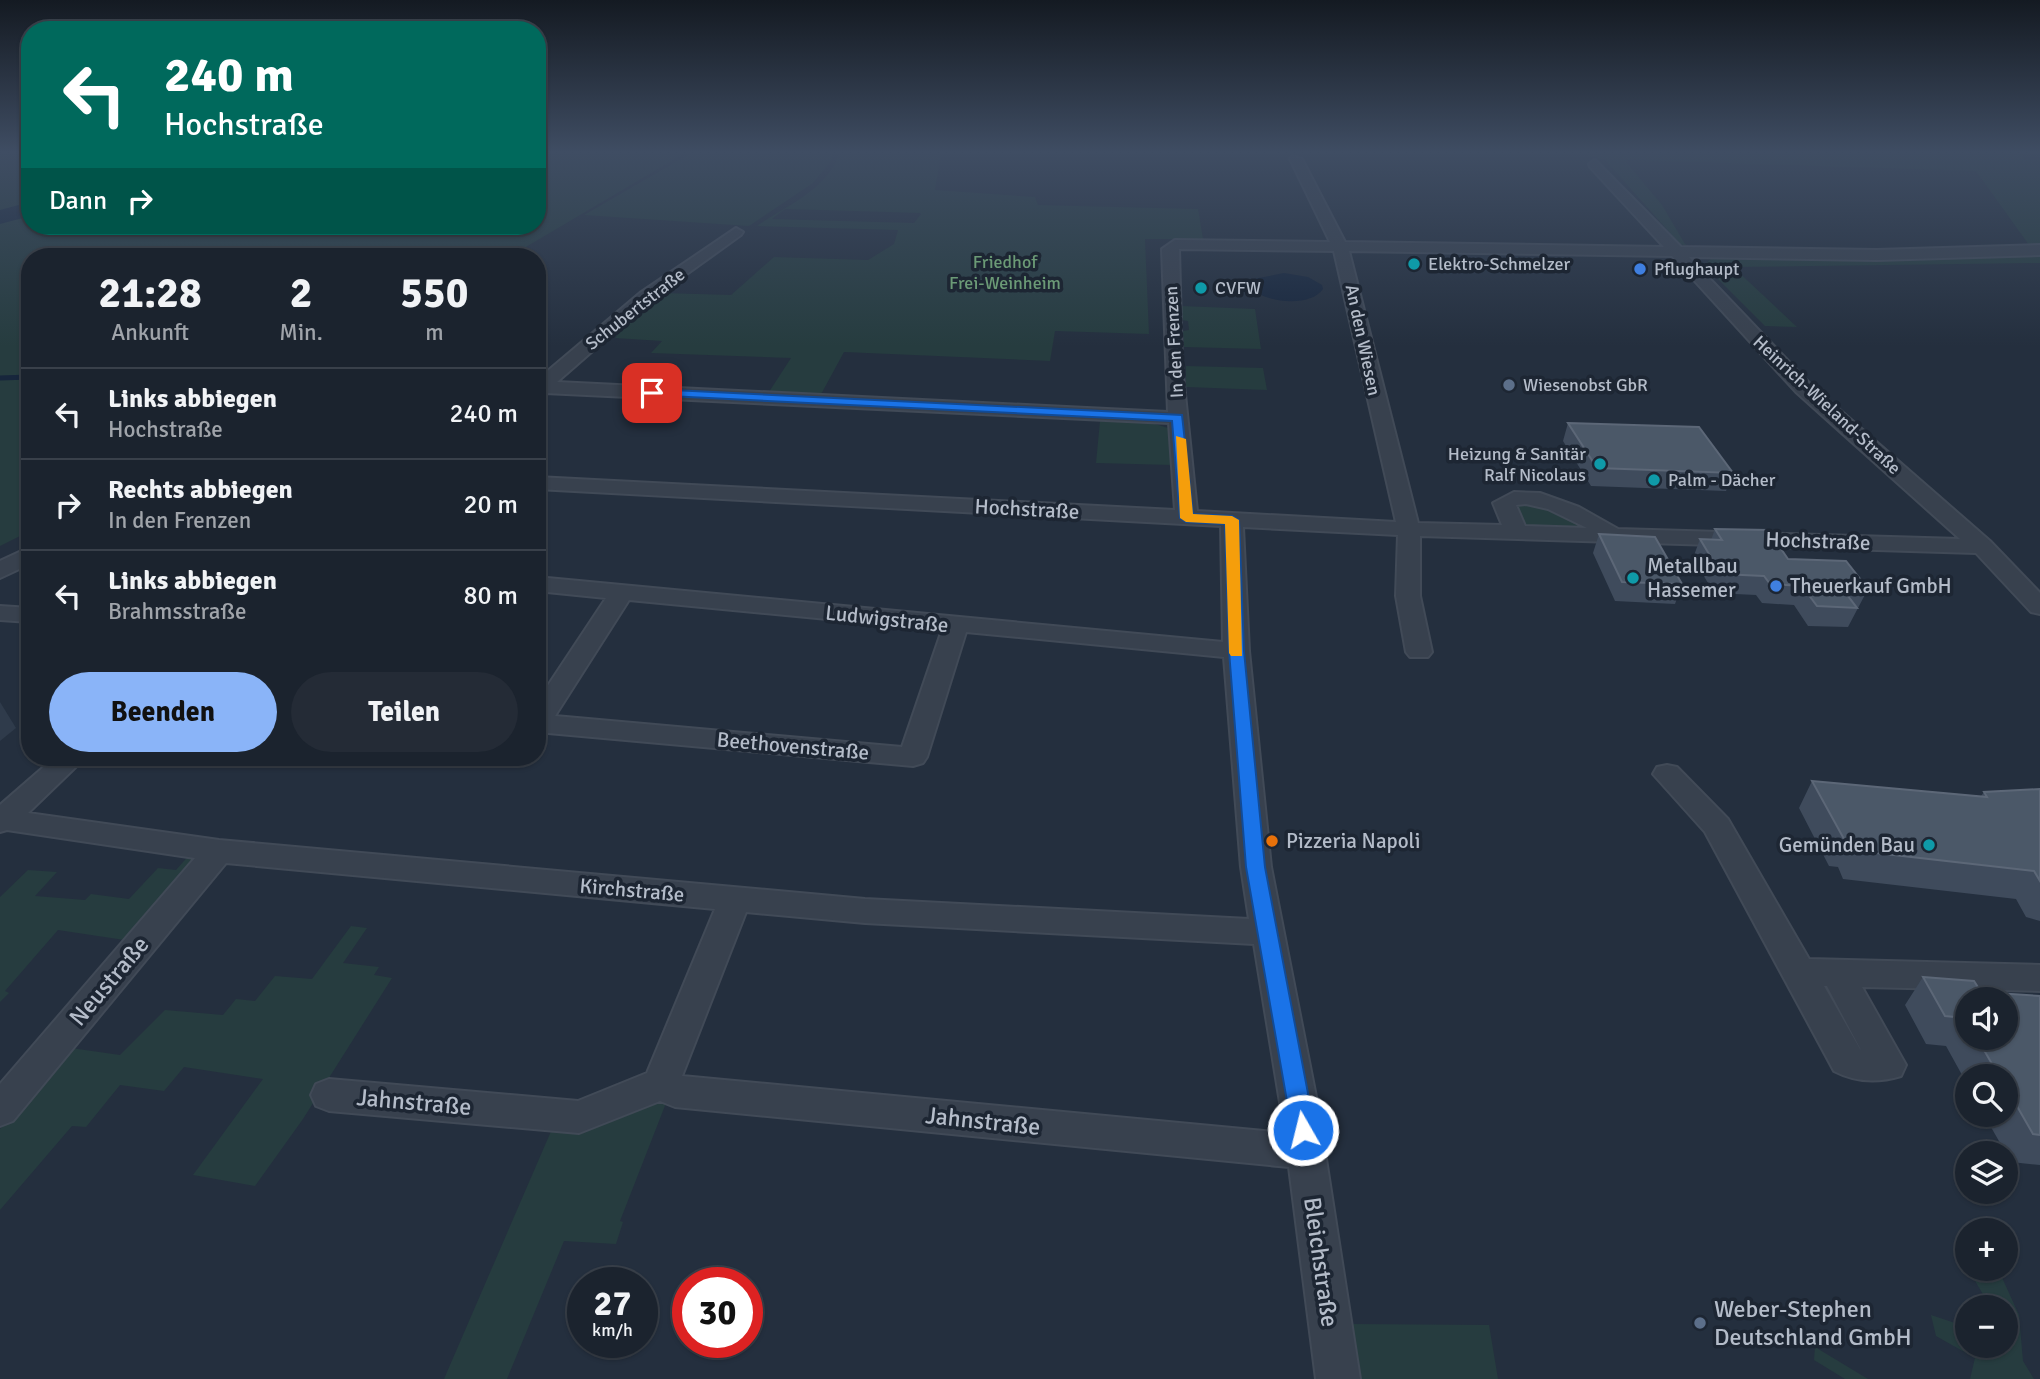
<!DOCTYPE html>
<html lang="de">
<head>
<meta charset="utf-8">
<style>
  :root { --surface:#1b232e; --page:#242b36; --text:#f1f3f6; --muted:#a0a4aa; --line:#39404a; --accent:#8ab4f8 }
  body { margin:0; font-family:Signika,sans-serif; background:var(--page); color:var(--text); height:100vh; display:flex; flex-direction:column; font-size:26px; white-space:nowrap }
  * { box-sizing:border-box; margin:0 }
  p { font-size:23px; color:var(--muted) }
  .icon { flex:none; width:38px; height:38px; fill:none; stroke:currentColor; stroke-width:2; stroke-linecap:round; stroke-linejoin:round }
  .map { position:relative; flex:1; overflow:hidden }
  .details { position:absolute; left:21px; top:248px; width:525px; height:518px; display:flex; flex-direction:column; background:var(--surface); border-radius:28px; box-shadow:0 2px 5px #0004,0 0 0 2px var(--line) }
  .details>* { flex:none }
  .banner { position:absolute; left:21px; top:21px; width:525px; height:214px; border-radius:28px; box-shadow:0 2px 5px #0004,0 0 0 2px var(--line); background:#00695c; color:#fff; overflow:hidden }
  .buttons { position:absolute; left:1955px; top:987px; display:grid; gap:14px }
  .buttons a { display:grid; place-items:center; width:63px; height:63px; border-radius:50%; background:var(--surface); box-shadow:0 2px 5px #0004,0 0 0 2px var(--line); font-size:35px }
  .speed { position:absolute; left:567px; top:1267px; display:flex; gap:14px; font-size:35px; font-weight:700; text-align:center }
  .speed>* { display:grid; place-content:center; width:91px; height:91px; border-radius:50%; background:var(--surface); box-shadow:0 2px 5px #0004,0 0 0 2px var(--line); line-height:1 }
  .speed small { font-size:18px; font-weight:400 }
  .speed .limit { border:10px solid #d22; background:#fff; color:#111 }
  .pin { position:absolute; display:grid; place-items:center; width:60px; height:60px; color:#fff; margin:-30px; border-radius:14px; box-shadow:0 4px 10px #0006 }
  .me { position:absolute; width:77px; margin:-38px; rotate:352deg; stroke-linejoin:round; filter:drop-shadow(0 0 5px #0008) }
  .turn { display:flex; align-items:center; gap:24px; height:147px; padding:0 28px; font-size:32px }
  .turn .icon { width:91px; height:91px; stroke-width:2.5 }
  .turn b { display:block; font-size:49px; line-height:60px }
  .then { display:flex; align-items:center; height:66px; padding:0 28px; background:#0003; gap:14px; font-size:26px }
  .eta { display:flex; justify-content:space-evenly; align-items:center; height:119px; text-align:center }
  .eta b { font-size:42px; font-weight:800; line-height:49px }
  .action { display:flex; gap:14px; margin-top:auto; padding:14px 28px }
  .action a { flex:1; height:80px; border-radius:42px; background:var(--accent); color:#111; font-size:28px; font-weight:800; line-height:80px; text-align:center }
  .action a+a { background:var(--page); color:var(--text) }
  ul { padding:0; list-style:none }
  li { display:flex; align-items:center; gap:21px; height:91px; padding:0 28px; border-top:2px solid var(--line) }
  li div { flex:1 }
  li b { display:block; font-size:26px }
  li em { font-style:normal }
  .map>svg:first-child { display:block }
  .green { fill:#263c3f; fill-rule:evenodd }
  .water { fill:#17263c }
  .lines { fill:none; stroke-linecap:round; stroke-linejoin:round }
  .stream { stroke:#17263c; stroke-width:5 }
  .river { fill:#17263c; fill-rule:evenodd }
  .minor-casing { stroke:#414a57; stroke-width:4 }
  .minor { fill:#38414e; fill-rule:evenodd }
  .wall { fill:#3f4b5c; fill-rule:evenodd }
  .shaded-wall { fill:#2f3b4b }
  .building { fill:#4b5868; stroke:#5c6777; stroke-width:2 }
  .route { fill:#1a73e8; stroke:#114b97; stroke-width:2 }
  .slow { fill:#f59e0b }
  .culture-dot { fill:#0f9aa8; stroke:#1d2633; stroke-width:2.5 }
  .shop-dot { fill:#3f7fe0; stroke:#1d2633; stroke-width:2.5 }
  .service-dot { fill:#5c6f8a; stroke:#1d2633; stroke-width:2.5 }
  .food-dot { fill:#e8710a; stroke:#1d2633; stroke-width:2.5 }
  .labels { text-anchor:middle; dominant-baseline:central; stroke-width:7; stroke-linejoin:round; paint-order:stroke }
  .far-park-label { font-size:18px; fill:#6b9a76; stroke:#1d2633 }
  .far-poi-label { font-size:18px; fill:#b4bcc9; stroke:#1d2633; text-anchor:start }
  .far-street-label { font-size:18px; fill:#b4bcc9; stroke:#1d2633 }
  .street-label { font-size:21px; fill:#b4bcc9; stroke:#1d2633 }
  .poi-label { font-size:21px; fill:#b4bcc9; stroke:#1d2633; text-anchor:start }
  .near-street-label { font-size:24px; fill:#b4bcc9; stroke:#1d2633 }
  .near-poi-label { font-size:24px; fill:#b4bcc9; stroke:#1d2633; text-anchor:start }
</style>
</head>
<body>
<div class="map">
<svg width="2040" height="1379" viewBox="0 0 2040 1379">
  <rect width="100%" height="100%" fill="#242f3e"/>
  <!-- green -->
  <path class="green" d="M0 153H30V226H537V153H685L509 257H30V531L0 546Z
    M691 153H833L831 161 813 183 749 226 584 215Z
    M839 153H956L941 154 935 190 1035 197 1038 205 1198 209 1203 239H1145L1149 334 1055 331 1050 361 844 352 819 398 767 395 791 358 651 353 662 341 615 338 651 299H656L662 293 731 295 774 257 868 260 894 244 898 230 757 226C784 207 830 188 839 153ZM785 209 920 213 921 214 914 223 772 219Z
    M1580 153H2020L2026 160H2040V250L2029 245 1976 171 1628 160 1626 162 1662 205 1685 244 1692 248 1680 244 1605 160Z
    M2040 256V263L1733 267 1797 327 1765 326 1704 265 1711 259 1722 257 1905 260Z
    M1181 306 1255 309 1261 349 1184 347 1183 331 1189 330 1188 321 1182 320Z
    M1186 366 1263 368 1267 390 1186 387Z
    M1100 421 1152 423 1168 428 1172 465 1096 463Z
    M1529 502 1582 520 1587 528 1527 527 1515 503Z
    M191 853 205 855 131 941 58 930 5 991 9 993 0 1002V897L28 870 57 872 35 896 85 900 91 894 129 899 158 868 176 870Z
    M351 926 367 928 343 963 379 967 374 975 392 978 303 1119 255 1186 193 1175 263 1079 184 1067 164 1091 120 1085 86 1127 72 1126 0 1210V1129L71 1048 120 1055 165 1010 223 1015 236 999 255 1001 275 976 312 979Z
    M668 1098 620 1221 623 1222 616 1244 564 1241 507 1379H444L552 1129C594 1133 630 1114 668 1098Z
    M1968 1269 1999 1271 2019 1315 2023 1361 2034 1379H1970L1975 1358 1936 1336 1931 1315 1967 1327V1346H2006V1307H1997L1995 1298 1984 1296Z
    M1350 1324 1489 1325 1498 1379H1359Z
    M1815 1347 1868 1379H1845L1814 1360Z"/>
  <!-- water -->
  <path class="water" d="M1284 273 1308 277 1322 285 1323 289C1310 308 1264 303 1250 287L1254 279Z"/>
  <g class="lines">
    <!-- stream -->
    <path class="stream" d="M0 378 30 377"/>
    <!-- river -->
    <path class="river" d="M30 202V216L0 224V210Z"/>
    <!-- minor casing -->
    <g class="minor-casing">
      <path id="minor" d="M1292 156 1302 159 1345 242 1664 247 1590 167 1589 164 1595 160 1681 247 1877 250 2040 245V255L1877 260 1689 257 1810 384 1990 541 2040 593V614L2031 612 1976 553 1420 536V596L1432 652 1428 657H1410L1406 652 1396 596 1398 535 1243 527 1249 651 1271 867 1318 1107 1360 1379H1316L1289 1167 675 1107 660 1101 579 1133 329 1111 316 1106 311 1095 316 1084 329 1079 578 1101 647 1073 715 909 226 863 13 1121 0 1126V1084L195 858 7 830 0 832V805L54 758H85L28 813 219 840 865 899 1249 919 1241 867 1224 657 966 632 927 757 923 763 913 766 537 732V702L606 598 537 591V577L1223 642 1221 526 537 489V477L1175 510 1169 423 545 393 537 396V380L640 293 736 228 743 232 741 235 652 299 557 382 1168 412 1162 249 1175 240 1330 242 1290 159ZM1179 249 1334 251 1396 522 1197 511 1182 365ZM1349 251 1672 256 1796 392 1960 539 1618 529 1579 507 1540 493 1514 492 1493 503 1502 525 1418 523ZM1526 504 1548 509 1587 528 1525 526 1516 505ZM629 600 942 630 902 747 555 716ZM746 912 865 923 1254 944 1285 1133 682 1076Z
        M30 547V564L0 578V561Z
        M0 606 30 608V622L0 620Z
        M1667 765 1677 767 1728 819 1809 959 2040 965V991L1862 987 1906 1065 1901 1076C1878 1083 1855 1082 1834 1071L1705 832 1653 774 1657 767ZM1824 986H1827L1861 1050 1860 1049Z"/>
    </g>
    <!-- minor -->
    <use href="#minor" class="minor"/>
  </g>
  <!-- wall -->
  <path class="wall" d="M1568 423 1733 473 1726 491 1591 486 1563 441Z
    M1715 529 1788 559 1868 589 1848 627 1808 626 1794 605 1762 603 1756 595 1714 593 1693 558 1700 539 1711 540Z
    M1599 534 1682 584 1675 604 1615 601 1593 553Z
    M1812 781 1981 796 1984 792 2040 789V921L2026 917 2016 899 1843 879 1838 867 1829 866 1799 808Z
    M1923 977 1981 992 2040 996V1165L2011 1162 1984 1115H2006V1076H1967V1084L1946 1046 1926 1044 1905 1005ZM1967 999 2006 1038H1967Z"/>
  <!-- shaded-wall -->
  <path class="shaded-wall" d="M0 702 16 728 0 741Z"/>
  <!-- building -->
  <path class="building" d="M1568 423 1699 427 1733 473 1597 468Z
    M1715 529 1768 530 1788 559 1846 561 1868 589 1842 588 1857 608 1817 606 1802 586 1770 584 1764 576 1721 574 1700 539 1722 540Z
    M1599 534 1655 537 1682 584 1622 582Z
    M1812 781 1987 797 1984 792 2040 789V881L2034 871 1859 851 1853 839H1844Z
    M1923 977 1974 981 1981 992 2040 996V1135L2033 1134 2006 1087V1076H1999L1977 1038H2006V999H1967V1020L1965 1018 1945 1016Z"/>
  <!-- sky -->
  <linearGradient id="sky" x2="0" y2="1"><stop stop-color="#141a22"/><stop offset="0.44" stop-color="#3f4d63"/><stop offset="1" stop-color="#3f4d63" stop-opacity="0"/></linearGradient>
  <rect width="2040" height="346" fill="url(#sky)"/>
  <!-- route -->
  <path class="route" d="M652 389 1182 415 1193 514 1232 516 1239 520 1244 651 1265 867 1315 1130 1311 1137 1303 1140 1295 1137 1292 1130 1246 867 1229 651 1225 524 1186 522 1180 518 1172 421 648 395V390Z"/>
  <!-- slow -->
  <path class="slow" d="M1176 436 1186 439 1193 514 1232 516 1239 520 1242 656H1231L1229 653 1225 524 1186 522 1180 518Z"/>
  <!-- markers -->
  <g class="culture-dot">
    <circle cx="1414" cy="264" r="7"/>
    <circle cx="1201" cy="288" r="7"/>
    <circle cx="1600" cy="464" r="7"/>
    <circle cx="1654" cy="480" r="7"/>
    <circle cx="1633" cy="578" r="7"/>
    <circle cx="1929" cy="845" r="7"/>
  </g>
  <g class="shop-dot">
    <circle cx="1640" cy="269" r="7"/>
    <circle cx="1776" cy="586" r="7"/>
  </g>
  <g class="service-dot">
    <circle cx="1509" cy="385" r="7"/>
    <circle cx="1700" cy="1323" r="7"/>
  </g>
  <circle class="food-dot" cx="1272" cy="841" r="7"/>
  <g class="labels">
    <!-- far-park labels -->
    <g class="far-park-label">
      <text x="1005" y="262">Friedhof<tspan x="1005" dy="21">Frei-Weinheim</tspan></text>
    </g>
    <!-- far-poi labels -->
    <g class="far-poi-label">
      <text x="1428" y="264">Elektro-Schmelzer</text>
      <text x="1654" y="269">Pflughaupt</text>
      <text x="1215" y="288">CVFW</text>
      <text x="1523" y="385">Wiesenobst GbR</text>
      <text x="1586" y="454" text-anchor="end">Heizung &amp; Sanitär<tspan x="1586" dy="21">Ralf Nicolaus</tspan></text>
      <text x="1668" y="480">Palm - Dächer</text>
    </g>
    <!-- far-street labels -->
    <g class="far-street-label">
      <text transform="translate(635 309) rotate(-38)">Schubertstraße</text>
      <text transform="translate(1363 340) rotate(78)">An den Wiesen</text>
      <text transform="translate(1174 342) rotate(-93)">In den Frenzen</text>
      <text transform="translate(1827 405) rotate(43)">Heinrich-Wieland-Straße</text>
    </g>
    <!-- street labels -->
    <g class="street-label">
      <text transform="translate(1027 509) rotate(3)">Hochstraße</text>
      <text transform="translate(1818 541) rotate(2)">Hochstraße</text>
      <text transform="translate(887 619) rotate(6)">Ludwigstraße</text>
      <text transform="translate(793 746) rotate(5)">Beethovenstraße</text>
      <text transform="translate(632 890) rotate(5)">Kirchstraße</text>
    </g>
    <!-- poi labels -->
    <g class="poi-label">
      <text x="1647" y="566">Metallbau<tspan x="1647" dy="24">Hassemer</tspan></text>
      <text x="1790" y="586">Theuerkauf GmbH</text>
      <text x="1286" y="841">Pizzeria Napoli</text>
      <text x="1915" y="845" text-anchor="end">Gemünden Bau</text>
    </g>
    <!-- near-street labels -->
    <g class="near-street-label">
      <text transform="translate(109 981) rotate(-50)">Neustraße</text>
      <text transform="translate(414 1102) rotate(5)">Jahnstraße</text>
      <text transform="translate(983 1121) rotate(6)">Jahnstraße</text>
      <text transform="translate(1321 1262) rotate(82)">Bleichstraße</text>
    </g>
    <!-- near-poi labels -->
    <g class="near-poi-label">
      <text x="1714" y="1309">Weber-Stephen<tspan x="1714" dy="28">Deutschland GmbH</tspan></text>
    </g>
  </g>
</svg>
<div class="buttons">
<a><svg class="icon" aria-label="sound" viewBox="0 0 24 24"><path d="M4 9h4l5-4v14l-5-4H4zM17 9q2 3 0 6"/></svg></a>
<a><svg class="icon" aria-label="search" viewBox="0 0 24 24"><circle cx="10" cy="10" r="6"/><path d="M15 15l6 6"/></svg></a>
<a><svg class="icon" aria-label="layers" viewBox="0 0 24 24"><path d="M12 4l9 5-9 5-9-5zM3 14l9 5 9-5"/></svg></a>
<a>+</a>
<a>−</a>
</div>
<div class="speed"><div>27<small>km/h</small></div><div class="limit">30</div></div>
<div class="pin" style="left:652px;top:393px;background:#d93025"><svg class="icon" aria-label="arrive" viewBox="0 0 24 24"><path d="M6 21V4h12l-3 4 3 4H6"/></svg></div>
<svg class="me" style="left:1303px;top:1130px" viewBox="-20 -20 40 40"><circle r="17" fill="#1a73e8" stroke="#fff" stroke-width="3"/><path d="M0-11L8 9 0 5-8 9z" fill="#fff"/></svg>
<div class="banner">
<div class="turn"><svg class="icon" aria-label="left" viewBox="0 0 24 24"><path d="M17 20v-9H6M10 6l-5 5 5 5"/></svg><div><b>240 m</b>Hochstraße</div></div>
<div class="then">Dann<svg class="icon" aria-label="right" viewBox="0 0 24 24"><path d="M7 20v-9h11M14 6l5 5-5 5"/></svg></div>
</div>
<section class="details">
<div class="eta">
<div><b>21:28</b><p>Ankunft</p></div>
<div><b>2</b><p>Min.</p></div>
<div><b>550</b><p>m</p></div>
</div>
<ul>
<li><svg class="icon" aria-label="left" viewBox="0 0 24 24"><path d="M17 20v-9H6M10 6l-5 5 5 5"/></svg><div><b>Links abbiegen</b><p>Hochstraße</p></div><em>240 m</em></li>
<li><svg class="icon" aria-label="right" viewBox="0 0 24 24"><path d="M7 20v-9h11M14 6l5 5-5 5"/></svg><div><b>Rechts abbiegen</b><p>In den Frenzen</p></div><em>20 m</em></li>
<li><svg class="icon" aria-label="left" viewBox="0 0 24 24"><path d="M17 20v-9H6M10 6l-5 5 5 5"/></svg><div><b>Links abbiegen</b><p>Brahmsstraße</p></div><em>80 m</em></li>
</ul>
<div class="action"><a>Beenden</a><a>Teilen</a></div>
</section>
</div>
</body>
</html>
